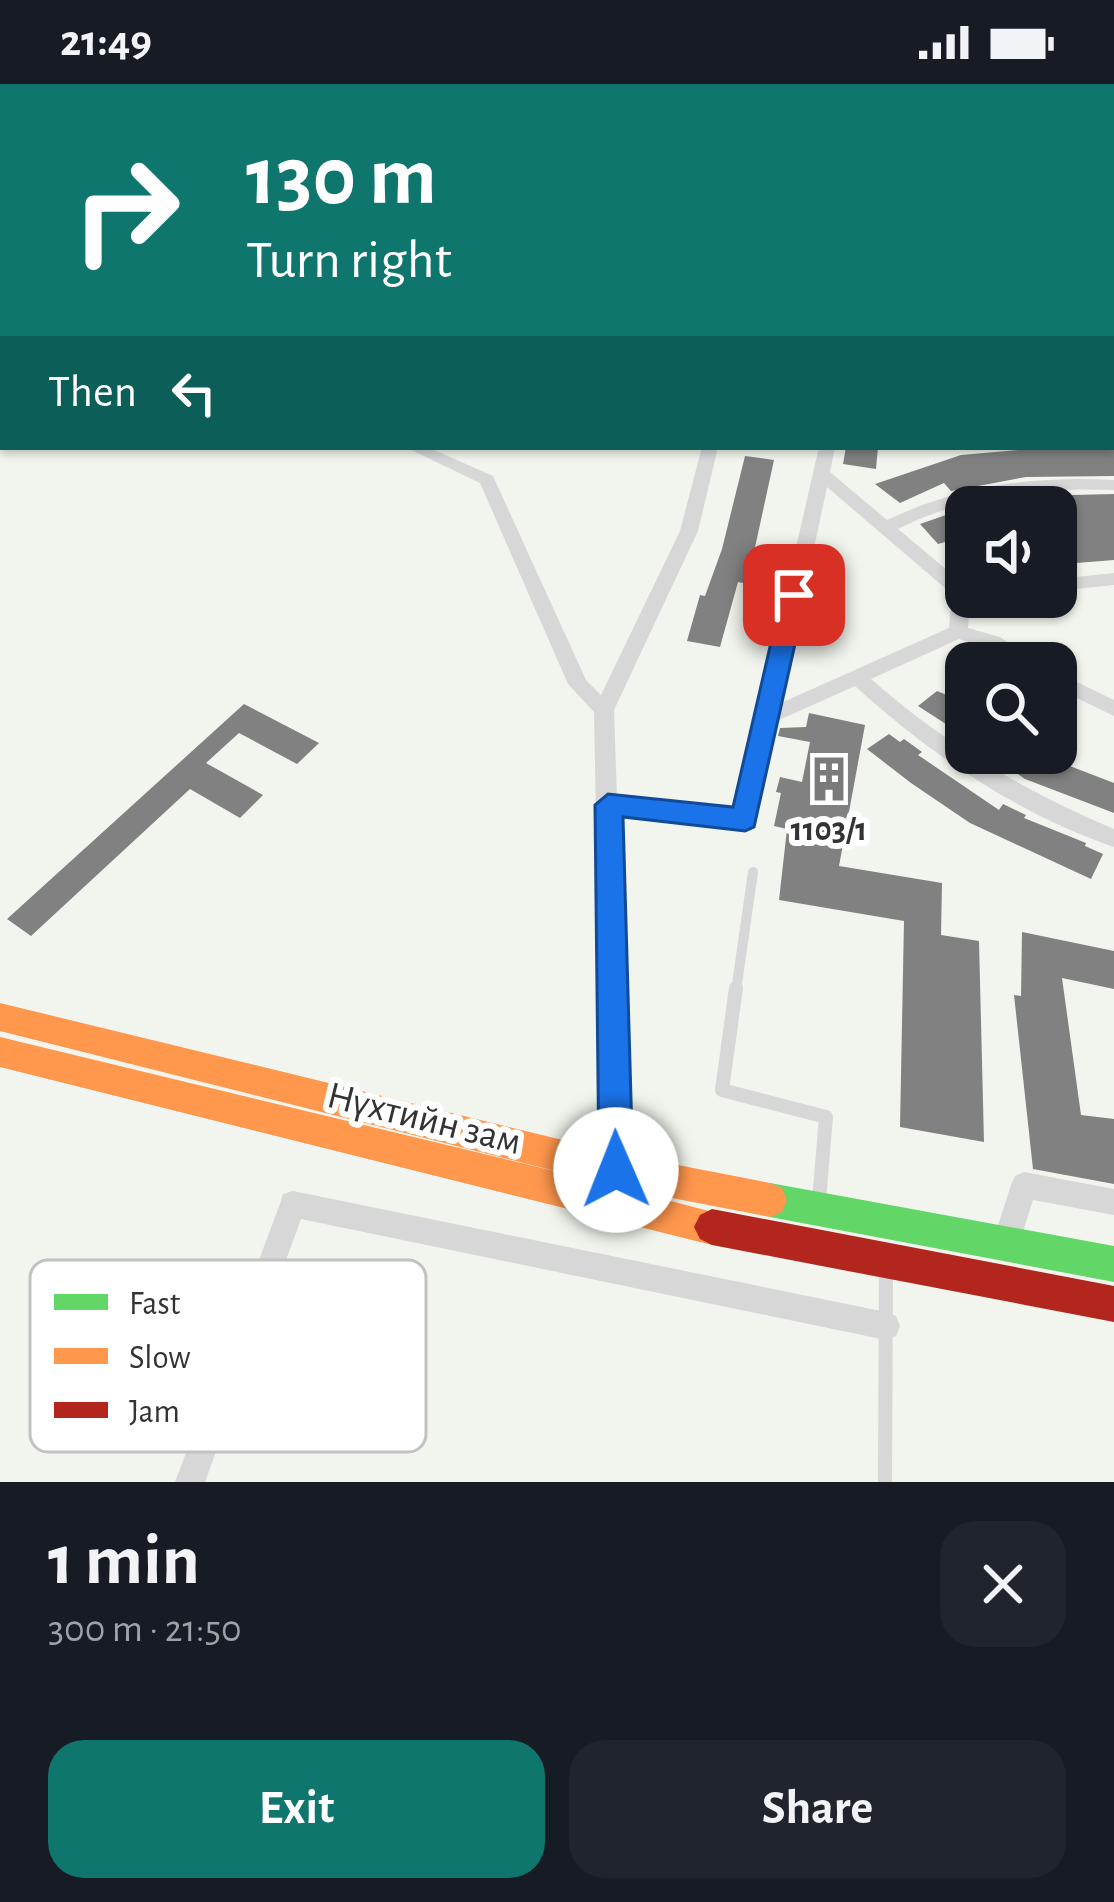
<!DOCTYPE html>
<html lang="en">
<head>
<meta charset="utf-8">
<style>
  :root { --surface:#171b24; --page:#20242c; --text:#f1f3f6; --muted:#9ea1a6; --accent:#0f766e }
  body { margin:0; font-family:"Alegreya Sans",sans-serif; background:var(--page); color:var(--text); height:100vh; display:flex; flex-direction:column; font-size:45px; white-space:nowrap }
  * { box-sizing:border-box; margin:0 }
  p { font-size:39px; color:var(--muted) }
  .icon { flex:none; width:66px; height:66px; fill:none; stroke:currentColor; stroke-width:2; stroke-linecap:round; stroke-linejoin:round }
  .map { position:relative; height:1398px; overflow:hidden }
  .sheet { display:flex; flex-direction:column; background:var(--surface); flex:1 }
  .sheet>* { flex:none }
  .hud { position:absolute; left:0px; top:0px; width:1116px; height:366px; box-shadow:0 3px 9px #0004; background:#0f766e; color:#fff; overflow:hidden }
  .controls { position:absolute; left:945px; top:402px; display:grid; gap:24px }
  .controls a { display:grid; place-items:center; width:132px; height:132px; border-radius:24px; background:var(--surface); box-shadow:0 3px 9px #0004; font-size:60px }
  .pin { position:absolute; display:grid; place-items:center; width:102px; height:102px; color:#fff; margin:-51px; border-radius:24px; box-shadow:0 6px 18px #0006 }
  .me { position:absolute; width:132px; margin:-66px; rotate:359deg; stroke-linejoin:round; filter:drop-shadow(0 0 9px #0008) }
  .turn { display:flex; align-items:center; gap:42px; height:252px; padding:0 48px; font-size:54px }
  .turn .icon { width:156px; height:156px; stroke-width:2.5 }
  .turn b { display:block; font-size:84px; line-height:102px }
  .then { display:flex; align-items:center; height:114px; padding:0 48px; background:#0003; gap:24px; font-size:45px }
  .round { display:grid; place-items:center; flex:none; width:126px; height:126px; border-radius:36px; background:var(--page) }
  .overview { display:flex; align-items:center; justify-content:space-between; height:204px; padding:0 48px }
  h1 { font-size:72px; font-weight:700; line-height:90px }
  .button { display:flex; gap:24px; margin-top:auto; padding:24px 48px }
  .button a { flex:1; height:138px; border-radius:36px; background:var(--accent); color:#fff; font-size:48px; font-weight:700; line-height:138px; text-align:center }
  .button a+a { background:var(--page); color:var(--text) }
  .status { display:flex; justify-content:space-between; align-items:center; height:84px; padding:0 60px; background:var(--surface); direction:ltr }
  .status svg { height:33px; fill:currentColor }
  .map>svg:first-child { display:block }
  .green { fill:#f1f5ed; fill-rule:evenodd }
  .building { fill:#818181 }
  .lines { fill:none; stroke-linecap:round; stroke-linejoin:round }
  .lane-far1 { stroke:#d7d7d7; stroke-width:10 }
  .lane { stroke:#d7d7d7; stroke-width:14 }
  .street { fill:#d7d7d7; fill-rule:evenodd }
  .fast { fill:#63d668; fill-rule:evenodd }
  .slow { fill:#ff974d; fill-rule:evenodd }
  .jam { fill:#b3261e; fill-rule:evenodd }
  .route { fill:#1a73e8; stroke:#114b97; stroke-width:3 }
  .labels { text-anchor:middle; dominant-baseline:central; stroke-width:12; stroke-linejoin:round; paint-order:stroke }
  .poi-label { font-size:33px; font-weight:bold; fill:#333; stroke:#fff }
  .near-street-label { font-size:39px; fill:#333; stroke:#fff }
  .key { fill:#fff; stroke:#c2c2c2; stroke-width:3 }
  .key-label { font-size:33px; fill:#333 }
</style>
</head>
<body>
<div class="status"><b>21:49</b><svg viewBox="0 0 49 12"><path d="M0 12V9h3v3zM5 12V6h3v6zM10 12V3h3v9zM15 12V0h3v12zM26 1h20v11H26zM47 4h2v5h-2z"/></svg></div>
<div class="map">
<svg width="1114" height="1398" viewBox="0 0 1114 1398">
  <rect width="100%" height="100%" fill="#fff"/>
  <!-- green -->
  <path class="green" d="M0 0H1114V1398H0ZM3 3H1113V363H3ZM966 423H1056V513H966ZM966 579H1056V669H966Z"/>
  <!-- building -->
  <path class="building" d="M846 363H878L876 385 843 380Z
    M1052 363 1114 366V392L1026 393 951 407 944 399 900 419 875 400 961 371Z
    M745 372 774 376 754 468 743 499 738 498 720 563 687 557 700 511 705 512 722 465Z
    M1114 410V476L1064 480 1056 467V423H970L1030 412Z
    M966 424V452L938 460 920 440Z
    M937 607 966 619V653L918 622Z
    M244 620 319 659 297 680 239 649 206 679 263 711 240 734 190 705 31 852 7 835Z
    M809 629 865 641 839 782 942 799 941 851 979 857 984 1058 900 1043 904 837 779 816 787 745 774 742 781 709 776 708 780 693 802 698 810 658 778 652 780 644 806 643Z
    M889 650 900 658 904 655 922 668 918 671 999 726 1003 720 1026 731 1024 734 1086 759 1085 762 1103 770 1091 795 970 739 911 699 867 665Z
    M987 669H1036L1114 699V729L1025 695Z
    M1022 848 1114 867V905L1062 894 1081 1031 1114 1035V1100L1033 1085 1014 911 1021 912Z"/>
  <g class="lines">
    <!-- lane-far1 -->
    <path class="lane-far1" d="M736 907 753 788"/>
    <!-- lane -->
    <path class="lane" d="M736 904 722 1006 826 1033 819 1116
      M885 1398 886 1183"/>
    <!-- street -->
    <path class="street" d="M321 0H333L319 3Z
      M615 0H627L630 3H618Z
      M724 0H736L738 3H726Z
      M815 0H827L830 3H818Z
      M909 0H921L924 3H912Z
      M1001 0H1013L1016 3H1004Z
      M1113 114H1114V123H1113Z
      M1113 300H1114V310H1113Z
      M405 363H427L493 392 586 596 601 611 680 447 702 363H718L698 447 614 626 617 714 736 726 819 363H835L830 388 887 436C961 401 1034 392 1114 396V406C1036 403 968 410 898 445L966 502V513H970L968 544 1000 553 1039 579C1009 579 988 563 959 555L871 595C945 660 1024 707 1114 745V763C1016 729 931 671 855 602L777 637 753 742 745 745 617 730 629 1086 625 1095 616 1099 607 1095 603 1086 594 628 568 600 480 399ZM827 403 952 510 949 544 781 619Z
      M1114 489V501L1056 507V495Z
      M1056 588 1114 616V632L1056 604Z
      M1024 1088 1114 1105V1131L1033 1116 1015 1173 1005 1177 995 1173 991 1163 1011 1101 1015 1092Z
      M293 1107 886 1228 896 1232 900 1242 896 1252 886 1256 301 1135 205 1398H175L280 1120 283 1110Z"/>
    <!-- fast -->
    <path class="fast" d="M770 1099 1114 1162V1198L770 1133 758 1128 753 1116 758 1104Z"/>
    <!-- slow -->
    <path class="slow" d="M0 919 616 1069 770 1099 782 1104 787 1116 782 1128 770 1133 625 1105 724 1131 730 1143 724 1155 712 1161 0 983V953L579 1093 0 947Z"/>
    <!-- jam -->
    <path class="jam" d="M712 1125 1114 1202V1238L712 1161 700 1155 694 1143 700 1131Z"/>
  </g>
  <!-- route -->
  <path class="route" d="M794 503 806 511 754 743 745 747 623 733 633 1086 628 1098 616 1103 604 1098 599 1086 595 721 608 710 733 723 782 511Z"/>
  <!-- icons -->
  <defs>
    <g id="building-bare" transform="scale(3.6)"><path d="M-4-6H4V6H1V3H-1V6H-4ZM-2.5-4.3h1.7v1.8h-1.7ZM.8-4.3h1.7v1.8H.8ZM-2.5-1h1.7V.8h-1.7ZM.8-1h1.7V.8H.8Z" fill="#7a7a7a" stroke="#fff" stroke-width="2.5" paint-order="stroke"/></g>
  </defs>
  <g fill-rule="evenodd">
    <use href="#building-bare" x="829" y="695"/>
  </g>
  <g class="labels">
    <!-- poi labels -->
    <g class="poi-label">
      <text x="829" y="746">1103/1</text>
    </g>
    <!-- near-street labels -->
    <g class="near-street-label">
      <text transform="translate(424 1035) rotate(14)">Нүхтийн зам</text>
    </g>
  </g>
  <!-- legend -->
  <rect x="30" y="1176" width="396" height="192" rx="18" class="key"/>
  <rect x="54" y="1210" width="54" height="16" fill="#63d668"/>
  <rect x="54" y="1264" width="54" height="16" fill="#ff974d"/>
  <rect x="54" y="1318" width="54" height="16" fill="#b3261e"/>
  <g class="key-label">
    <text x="129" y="1230">Fast</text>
    <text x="129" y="1284">Slow</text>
    <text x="129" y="1338">Jam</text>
  </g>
</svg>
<div class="controls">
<a><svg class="icon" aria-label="sound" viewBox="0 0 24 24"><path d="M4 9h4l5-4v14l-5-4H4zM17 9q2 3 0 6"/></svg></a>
<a><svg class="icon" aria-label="search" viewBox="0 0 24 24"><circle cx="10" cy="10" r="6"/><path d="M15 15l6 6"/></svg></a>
</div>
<div class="pin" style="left:794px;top:511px;background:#d93025"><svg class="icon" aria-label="arrive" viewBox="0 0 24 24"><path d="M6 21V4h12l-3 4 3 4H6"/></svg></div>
<svg class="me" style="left:616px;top:1086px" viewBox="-20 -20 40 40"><circle r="19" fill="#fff"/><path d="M0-13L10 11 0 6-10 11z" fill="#1a73e8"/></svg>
<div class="hud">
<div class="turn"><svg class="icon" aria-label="right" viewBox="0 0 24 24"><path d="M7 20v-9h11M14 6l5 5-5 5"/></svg><div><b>130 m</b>Turn right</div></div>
<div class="then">Then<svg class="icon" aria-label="left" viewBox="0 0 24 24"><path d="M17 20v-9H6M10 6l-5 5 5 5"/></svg></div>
</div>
</div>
<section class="sheet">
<div class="overview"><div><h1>1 min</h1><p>300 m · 21:50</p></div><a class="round"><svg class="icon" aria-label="close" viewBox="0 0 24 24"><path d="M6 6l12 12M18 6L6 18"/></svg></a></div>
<div class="button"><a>Exit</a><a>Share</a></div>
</section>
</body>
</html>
